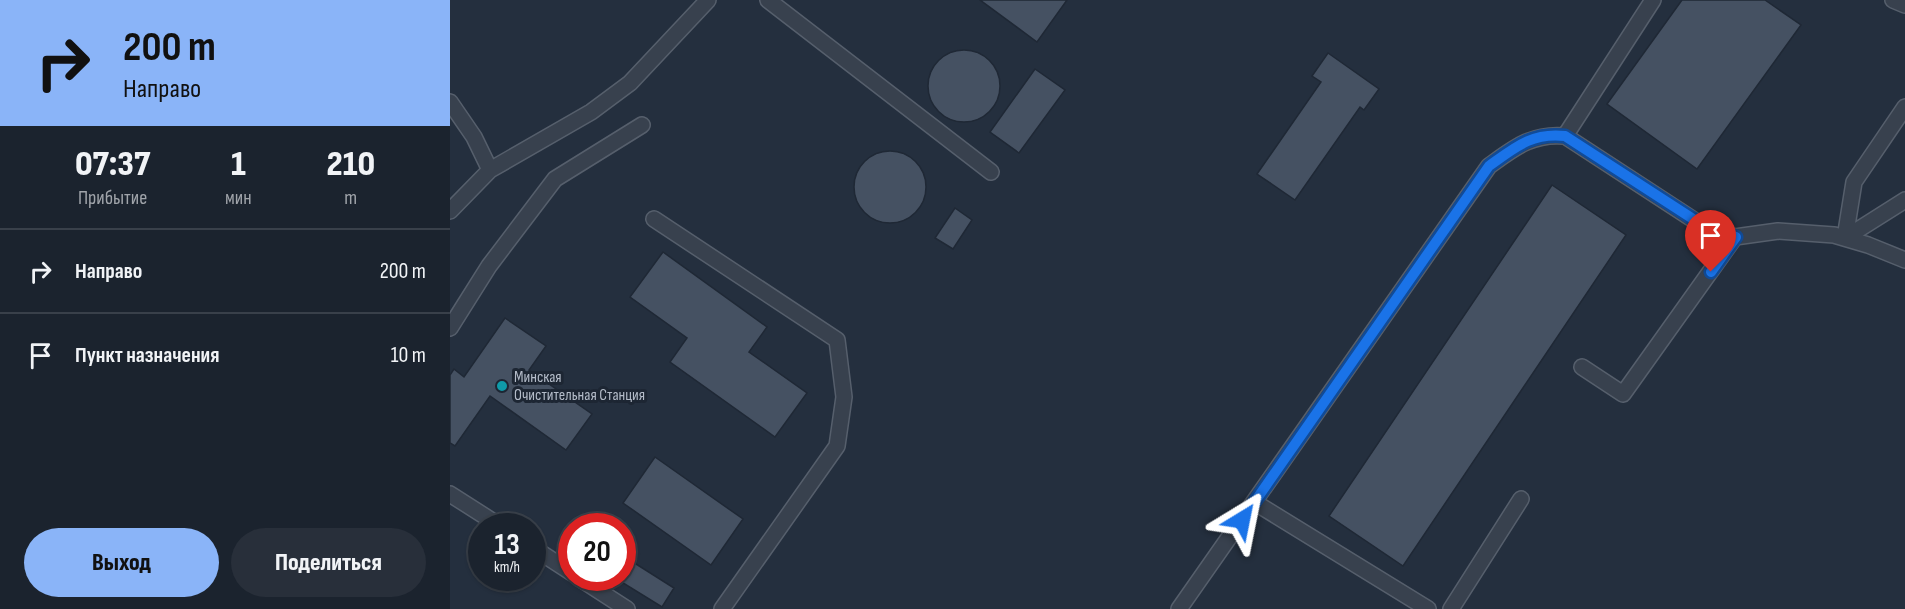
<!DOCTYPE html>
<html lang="ru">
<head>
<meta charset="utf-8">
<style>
  :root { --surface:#1b232e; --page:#282f3a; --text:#f1f3f6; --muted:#a0a4aa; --line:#39404a; --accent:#8ab4f8 }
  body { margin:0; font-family:"Sofia Sans Condensed",sans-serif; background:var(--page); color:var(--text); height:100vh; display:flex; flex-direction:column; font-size:22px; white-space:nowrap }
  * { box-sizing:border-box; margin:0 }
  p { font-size:20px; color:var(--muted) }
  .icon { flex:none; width:33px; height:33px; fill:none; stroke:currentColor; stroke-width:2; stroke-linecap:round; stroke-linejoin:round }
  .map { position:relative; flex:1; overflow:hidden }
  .sheet { display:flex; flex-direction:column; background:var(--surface); width:450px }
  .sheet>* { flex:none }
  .guide { background:#8ab4f8; color:#111; overflow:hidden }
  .speed { position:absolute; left:18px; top:513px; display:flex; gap:12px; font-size:30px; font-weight:700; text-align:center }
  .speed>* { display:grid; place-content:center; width:78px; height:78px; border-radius:50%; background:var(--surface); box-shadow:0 2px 4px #0004,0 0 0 2px var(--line); line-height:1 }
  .speed small { font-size:15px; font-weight:400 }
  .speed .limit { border:9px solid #d22; background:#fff; color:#111 }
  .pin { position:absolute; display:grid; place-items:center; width:51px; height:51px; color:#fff; margin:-62px -26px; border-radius:50% 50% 50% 0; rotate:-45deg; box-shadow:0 0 6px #0007 }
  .pin .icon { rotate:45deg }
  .me { position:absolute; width:66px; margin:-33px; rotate:35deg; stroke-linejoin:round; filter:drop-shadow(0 0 4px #0008) }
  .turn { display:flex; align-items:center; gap:21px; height:126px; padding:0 24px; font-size:27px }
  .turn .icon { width:78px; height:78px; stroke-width:2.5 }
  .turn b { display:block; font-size:42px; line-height:51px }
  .eta { display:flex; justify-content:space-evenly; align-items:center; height:102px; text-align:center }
  .eta b { font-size:36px; font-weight:800; line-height:42px }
  .primary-button { display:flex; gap:12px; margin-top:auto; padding:12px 24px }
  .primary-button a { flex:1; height:69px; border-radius:36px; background:var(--accent); color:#111; font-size:24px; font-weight:800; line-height:69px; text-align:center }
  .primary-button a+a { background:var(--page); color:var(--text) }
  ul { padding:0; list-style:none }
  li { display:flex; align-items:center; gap:18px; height:84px; padding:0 24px; border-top:2px solid var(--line) }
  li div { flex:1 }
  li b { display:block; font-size:22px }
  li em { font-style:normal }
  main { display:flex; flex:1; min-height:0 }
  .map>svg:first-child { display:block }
  .building { fill:#455162; stroke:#1f2835; stroke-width:1.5 }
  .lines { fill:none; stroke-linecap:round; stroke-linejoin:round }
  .lane-casing { stroke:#565f6c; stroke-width:18 }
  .lane { stroke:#38414e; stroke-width:15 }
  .route-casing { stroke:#114b97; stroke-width:15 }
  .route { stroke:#1a73e8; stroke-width:10 }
  .culture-dot { fill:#0f9aa8; stroke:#1d2633; stroke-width:2 }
  .labels { text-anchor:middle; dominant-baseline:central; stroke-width:6; stroke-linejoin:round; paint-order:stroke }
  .poi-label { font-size:16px; fill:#b4bcc9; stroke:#1d2633; text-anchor:start }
</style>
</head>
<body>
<main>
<section class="sheet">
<div class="guide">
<div class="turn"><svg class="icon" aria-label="right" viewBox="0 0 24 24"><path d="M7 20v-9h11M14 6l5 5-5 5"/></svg><div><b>200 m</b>Направо</div></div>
</div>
<div class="eta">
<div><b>07:37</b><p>Прибытие</p></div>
<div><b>1</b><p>мин</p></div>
<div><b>210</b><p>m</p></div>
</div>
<ul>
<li><svg class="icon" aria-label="right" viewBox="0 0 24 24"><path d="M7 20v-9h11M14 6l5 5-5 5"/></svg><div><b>Направо</b></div><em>200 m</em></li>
<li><svg class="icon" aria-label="arrive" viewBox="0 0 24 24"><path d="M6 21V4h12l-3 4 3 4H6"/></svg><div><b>Пункт назначения</b></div><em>10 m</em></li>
</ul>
<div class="primary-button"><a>Выход</a><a>Поделиться</a></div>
</section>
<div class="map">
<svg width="1455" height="609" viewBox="0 0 1455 609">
  <rect width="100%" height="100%" fill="#242f3e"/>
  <!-- building -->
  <path class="building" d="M530 0H617L587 42Z
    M1232 0H1315L1351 25 1247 169 1157 104Z
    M478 86a36 36 0 1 1 72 0a36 36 0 1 1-72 0Z
    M878 53 929 89 914 110 910 107 845 200 807 174 871 82 862 76Z
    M585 69 615 90 569 153 540 132Z
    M404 187a36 36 0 1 1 72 0a36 36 0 1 1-72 0Z
    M1102 185 1176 235 953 566 879 516Z
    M505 208 522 220 503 249 485 238Z
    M213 252 317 327 299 352 357 393 325 437 220 362 237 338 180 297Z
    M55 318 96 346 79 370 142 414 116 450 40 396 5 446 0 443V375L4 369 14 377Z
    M205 457 293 519 261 565 173 503Z
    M175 557 224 588 212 607 165 578H172V561Z"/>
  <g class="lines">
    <!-- lane casing -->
    <g class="lane-casing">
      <path id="lane" d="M318 0 541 172
        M1443 0 1455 5
        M0 102 24 137 40 170
        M1115 136 1203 0
        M0 211 40 170 141 112 180 83 258 0
        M204 219 387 340 394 397 387 446 272 609
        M1395 238 1404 182 1455 107
        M1395 238 1455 200
        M0 328 39 266 105 179 192 125
        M1132 367 1173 394 1285 237
        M0 494 50 526
        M804 502 978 609
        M82 547 122 573
        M129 578 177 609
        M729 609 1039 166C1064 148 1082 133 1115 136L1256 228 1285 237 1328 231 1384 235 1418 245 1455 260
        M1001 609 1071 499"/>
    </g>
    <!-- lane -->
    <use href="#lane" class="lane"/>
  </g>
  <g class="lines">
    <!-- route casing -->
    <g class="route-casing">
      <path id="route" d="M792 520 1039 166C1064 148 1082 132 1115 136L1257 228 1286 237 1261 272"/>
    </g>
    <!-- route -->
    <use href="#route" class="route"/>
  </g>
  <!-- markers -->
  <circle class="culture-dot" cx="52" cy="386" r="6"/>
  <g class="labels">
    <!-- poi labels -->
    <g class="poi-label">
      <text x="64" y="377">Минская<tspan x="64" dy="18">Очистительная Станция</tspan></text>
    </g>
  </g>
</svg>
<div class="speed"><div>13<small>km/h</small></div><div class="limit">20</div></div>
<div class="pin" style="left:1261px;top:272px;background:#d93025"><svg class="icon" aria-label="arrive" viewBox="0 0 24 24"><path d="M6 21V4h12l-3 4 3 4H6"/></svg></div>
<svg class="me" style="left:792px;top:520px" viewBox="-20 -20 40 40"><path d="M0-17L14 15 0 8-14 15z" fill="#1a73e8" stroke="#fff" stroke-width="4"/></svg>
</div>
</main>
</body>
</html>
